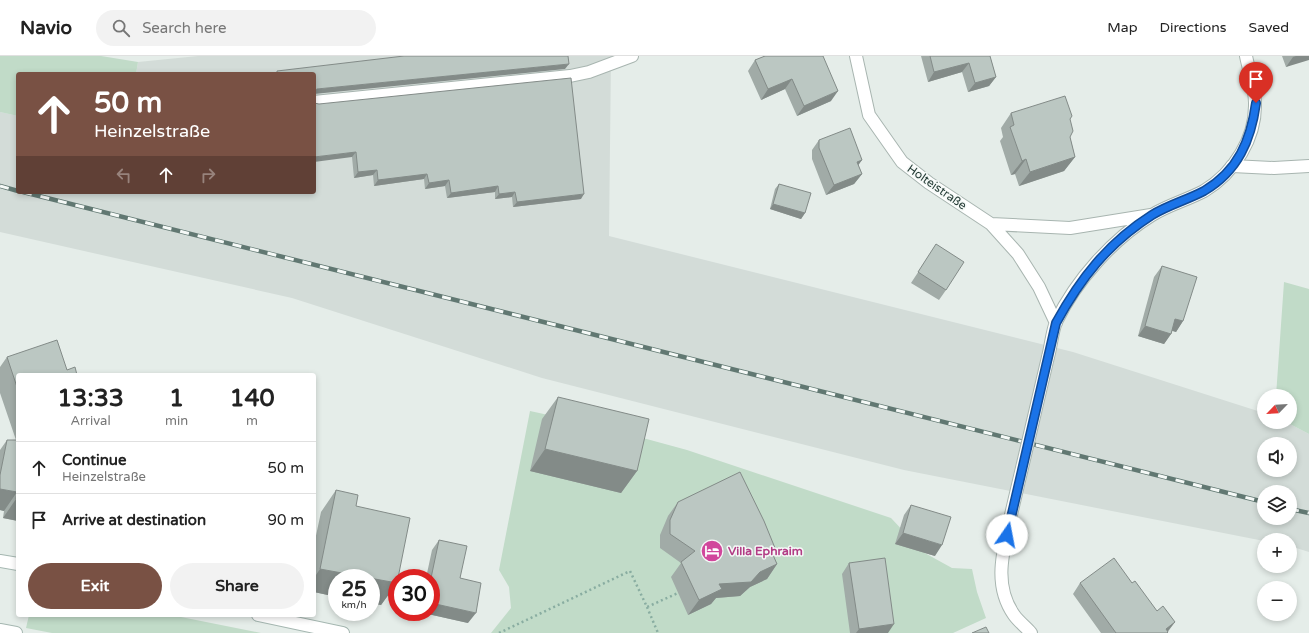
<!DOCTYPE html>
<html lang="en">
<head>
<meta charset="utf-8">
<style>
  :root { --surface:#fff; --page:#f2f2f2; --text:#222; --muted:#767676; --line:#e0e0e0; --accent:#795144 }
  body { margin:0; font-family:"Varela Round",sans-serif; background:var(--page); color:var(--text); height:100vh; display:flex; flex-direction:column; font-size:15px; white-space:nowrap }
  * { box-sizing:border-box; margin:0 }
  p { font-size:13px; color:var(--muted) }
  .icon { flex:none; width:22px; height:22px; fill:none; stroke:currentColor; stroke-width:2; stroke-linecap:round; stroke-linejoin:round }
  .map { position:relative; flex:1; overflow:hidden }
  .side { position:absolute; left:16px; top:317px; width:300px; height:244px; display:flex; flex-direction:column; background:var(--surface); border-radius:4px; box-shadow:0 2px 6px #0003 }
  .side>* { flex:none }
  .banner { position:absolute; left:16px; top:16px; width:300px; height:122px; border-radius:4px; box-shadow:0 2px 6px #0003; background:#795144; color:#fff; overflow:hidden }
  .needle { width:26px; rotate:245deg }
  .fabs { position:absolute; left:1257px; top:333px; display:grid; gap:8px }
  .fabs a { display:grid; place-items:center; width:40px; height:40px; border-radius:50%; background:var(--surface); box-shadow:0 2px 6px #0003; font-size:20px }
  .speed { position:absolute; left:328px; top:513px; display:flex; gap:8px; font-size:20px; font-weight:700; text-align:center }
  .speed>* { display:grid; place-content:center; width:52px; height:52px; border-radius:50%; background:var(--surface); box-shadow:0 2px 6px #0003; line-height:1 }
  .speed small { font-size:10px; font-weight:400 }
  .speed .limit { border:6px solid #d22; background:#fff; color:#111 }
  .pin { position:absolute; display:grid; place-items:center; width:34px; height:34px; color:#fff; margin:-41px -17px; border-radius:50% 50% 50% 0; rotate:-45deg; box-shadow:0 0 4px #0007 }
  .pin .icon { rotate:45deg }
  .me { position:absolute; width:44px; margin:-22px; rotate:12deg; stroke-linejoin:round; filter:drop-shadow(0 0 3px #0008) }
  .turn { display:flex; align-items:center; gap:14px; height:84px; padding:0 12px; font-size:18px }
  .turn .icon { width:52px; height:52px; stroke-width:2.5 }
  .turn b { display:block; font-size:28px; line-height:34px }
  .lanes { display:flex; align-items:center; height:38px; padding:0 12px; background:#0003; justify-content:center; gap:20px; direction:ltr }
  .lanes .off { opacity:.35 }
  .eta { display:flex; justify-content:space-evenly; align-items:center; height:68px; text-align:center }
  .eta b { font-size:24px; font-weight:700; line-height:28px }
  .primary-button { display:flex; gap:8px; margin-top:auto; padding:8px 12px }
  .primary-button a { flex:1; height:46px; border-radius:24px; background:var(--accent); color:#fff; font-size:16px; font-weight:700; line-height:46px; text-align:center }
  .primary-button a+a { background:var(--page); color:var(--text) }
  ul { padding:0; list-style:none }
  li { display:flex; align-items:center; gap:12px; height:52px; padding:0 12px; border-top:1px solid var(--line) }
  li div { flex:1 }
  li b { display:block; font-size:15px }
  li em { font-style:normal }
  header { display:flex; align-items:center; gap:24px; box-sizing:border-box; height:56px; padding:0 20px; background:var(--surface); border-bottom:1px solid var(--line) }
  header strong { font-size:19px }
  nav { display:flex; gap:22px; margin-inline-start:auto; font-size:14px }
  .search { width:280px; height:36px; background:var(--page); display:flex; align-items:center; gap:10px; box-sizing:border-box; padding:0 14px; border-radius:22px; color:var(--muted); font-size:15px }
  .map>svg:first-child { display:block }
  .built { fill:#d3dcd8; fill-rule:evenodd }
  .green { fill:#c1dbc8 }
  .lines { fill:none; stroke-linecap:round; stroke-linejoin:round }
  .lane-casing { stroke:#a8b5b0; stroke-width:14 }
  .street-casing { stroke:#a8b5b0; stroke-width:14 }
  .secondary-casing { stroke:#a5b7b1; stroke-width:14 }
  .path { stroke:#89ada1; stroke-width:2.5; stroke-dasharray:2 3; stroke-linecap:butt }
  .lane { stroke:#fff; stroke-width:12 }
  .street { stroke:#fff; stroke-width:12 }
  .secondary { stroke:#fff; stroke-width:12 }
  .rail-casing { stroke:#617872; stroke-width:4.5 }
  .rail { stroke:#f5f9f7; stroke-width:3; stroke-dasharray:9; stroke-linecap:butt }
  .street-bridge-casing { stroke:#a8b5b0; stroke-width:14; stroke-linecap:butt }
  .street-bridge { stroke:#fff; stroke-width:12 }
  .wall { fill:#a1aba7 }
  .shaded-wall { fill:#838b88 }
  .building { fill:#bbc7c2; stroke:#838b88 }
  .route-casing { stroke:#114b97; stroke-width:10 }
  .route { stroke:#1a73e8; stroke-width:7 }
  .labels { text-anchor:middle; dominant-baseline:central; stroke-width:3; stroke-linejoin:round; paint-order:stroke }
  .street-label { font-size:12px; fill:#263d37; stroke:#f5f9f7 }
  .hotel-label { font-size:12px; font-weight:bold; fill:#b23c85; stroke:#f5f9f7; text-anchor:start }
</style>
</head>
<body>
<header>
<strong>Navio</strong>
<div class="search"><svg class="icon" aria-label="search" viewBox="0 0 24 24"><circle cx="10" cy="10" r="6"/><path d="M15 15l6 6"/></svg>Search here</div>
<nav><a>Map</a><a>Directions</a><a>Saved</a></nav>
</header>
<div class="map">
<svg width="1309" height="577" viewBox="0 0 1309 577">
  <rect width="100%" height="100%" fill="#e5ede9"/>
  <!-- built -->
  <path class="built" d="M198 0H611L609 180 1073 296 1264 357V366H1286L1309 378V496L1290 490V484L1264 485 904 414 542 322 292 242 0 176V56L18 60V136H314V18H136L138 6ZM1264 388H1290V414H1264ZM1264 436H1290V462H1264Z"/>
  <!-- green -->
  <path class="green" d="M0 0H101L138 6 136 18H18V60L0 56Z
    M1284 226 1309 233V378L1286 366H1290V340H1276Z
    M530 355 599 370 687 394 891 462 923 496 952 512 972 513 977 536 986 562 953 577H491L511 552 509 531 499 514Z
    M29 559H171L261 577H52L26 572Z"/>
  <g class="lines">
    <!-- lane casing -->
    <g class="lane-casing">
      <path id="lane" d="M314 46 570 20 589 16 632 0
        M1232 110 1274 112 1309 110"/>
    </g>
    <!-- street casing -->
    <g class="street-casing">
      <path id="street" d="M856 0 869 59 902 106 929 127 991 168 1018 198 1039 231 1056 267
        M991 168 1070 172 1151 159
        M1048 301C1051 290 1052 276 1056 266 1076 224 1113 183 1152 159 1168 149 1187 144 1204 135 1234 117 1256 82 1255 47 1255 32 1249 15 1246 0
        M1010 463C1003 496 993 529 1014 559 1019 566 1026 571 1031 577"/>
    </g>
    <!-- secondary casing -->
    <g class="secondary-casing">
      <path id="secondary" d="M0 505 18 508
        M258 559 343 577
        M0 574 16 577"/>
    </g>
    <!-- path -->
    <path class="path" d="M647 551 658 577
      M499 577 630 515 647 551 678 537"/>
    <!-- lane -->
    <use href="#lane" class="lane"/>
    <!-- street -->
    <use href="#street" class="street"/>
    <!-- secondary -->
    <use href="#secondary" class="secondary"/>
    <!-- rail casing -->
    <g class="rail-casing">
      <path id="rail" d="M0 130 18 135
        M23 136 1264 446
        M1290 453 1309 457"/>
    </g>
    <!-- rail -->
    <use href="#rail" class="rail"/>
    <!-- street-bridge casing -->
    <g class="street-bridge-casing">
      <path id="street-bridge" d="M1010 463 1048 301"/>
    </g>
    <!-- street-bridge -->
    <use href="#street-bridge" class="street-bridge"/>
  </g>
  <!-- wall -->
  <path class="wall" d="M765 0 831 45 797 60 785 33 761 44 748 15 755 4Z
    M921 0H990L996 21 989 30 968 36 962 16 928 26Z
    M1282 0H1309L1286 11Z
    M314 47 581 143 513 151 512 141 495 143V136L447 142 445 130 425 133 424 123 374 130 373 119 354 122 352 101Z
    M1011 57 1070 63V81L1075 101 1064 115 1019 130 1015 118 1011 119 1000 85 1003 81 1001 72Z
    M819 84 862 104 858 109 862 118 854 128 826 139 812 103V94Z
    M779 128 805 157 801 163 770 153 775 133Z
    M936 189 946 234 939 244 911 227Z
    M1162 210 1183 265 1176 276 1172 275 1171 278 1164 288 1138 280 1154 221Z
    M7 301 67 314 18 319V465L3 462 4 455 0 454V394L7 384H16L0 337V311Z
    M558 341 637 415 621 437 530 415 542 363Z
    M336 434 356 450 397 527 381 549 371 547V522L337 541 314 536V489L321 456Z
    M678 446 773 499 777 508 767 523 750 531 740 540 716 542 711 548 688 559 671 521 681 507 660 492V479L668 460Z
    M911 449 935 500 895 488 904 459Z
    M439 484 460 522 468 567 419 556H431V522H426L432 494Z
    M849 507 888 577H850L842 518Z
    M1080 527 1157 555 1175 566 1167 577H1101L1073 538Z"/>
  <!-- shaded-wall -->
  <path class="shaded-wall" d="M1296 0H1309V4L1286 11 1293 1Z
    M969 7 962 16 928 26 934 16Z
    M569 8 565 13 314 38V35L317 33Z
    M996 21 989 30 968 36 975 27Z
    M792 23 785 33 761 44 768 33Z
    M838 35 831 45 797 60 804 50Z
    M356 96 352 101 314 106V101Z
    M1075 101 1064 115 1019 130 1030 116Z
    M1026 103 1015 118 1011 119 1022 105Z
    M862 104 854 115 857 106Z
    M377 114 373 119 354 122 358 116Z
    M427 118 424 123 374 130 378 124Z
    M862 118 854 128 826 139 834 129Z
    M449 124 445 130 425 133 429 127Z
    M498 130 495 136 447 142 451 137Z
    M515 136 512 141 495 143 499 138Z
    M584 138 581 143 513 151 517 146Z
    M773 148 805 157 801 163 770 153Z
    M1175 263 1183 265 1176 276 1168 273Z
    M1145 270 1171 278 1164 288 1138 280Z
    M545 393 637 415 621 437 530 415Z
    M0 433 17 436 4 455 0 454Z
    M16 443 18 444V465L3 462Z
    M903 477 942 489 935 500 895 488Z
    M777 508 767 523 750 531 740 540 716 542 711 548 688 559 699 544 719 528 760 516Z
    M320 513 371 522H337V541L314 536V522Z
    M371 522 397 527 381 549 371 547Z
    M431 547 476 557 468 567 419 556H431Z
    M1175 566 1167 576 1166 573Z
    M894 568 888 577H856L859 573Z"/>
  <!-- building -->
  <path class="building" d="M404 0H568L569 8 317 33 314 35V18H277V15Z
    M765 0H823L838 35 804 50 792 23 768 33 755 4Z
    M930 0H990L996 21 975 27 969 7 934 16Z
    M571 22 584 138 517 146 515 136 499 138 498 130 451 137 449 124 429 127 427 118 378 124 377 114 358 116 356 96 314 101V47L319 48Z
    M1065 40 1072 60 1070 63 1073 75 1070 81 1075 101 1030 116 1026 103 1022 105 1010 71 1014 69 1011 57Z
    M850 72 862 104 857 106 862 118 834 129 819 92V84Z
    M779 128 811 137 805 157 773 148Z
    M936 188 964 206 946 234 918 216Z
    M1162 210 1197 221 1183 265 1175 263 1171 278 1145 270Z
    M57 284 67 314 75 311 77 319H18V334L7 301Z
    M558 341 649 363 637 415 545 393Z
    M7 384H18V444L16 443 17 436 0 433V419Z
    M740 416 764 465 775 492 773 499 777 508 760 516 751 526 719 528 722 533 699 544 681 506 695 495 670 478V464L678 446Z
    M336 434 358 439 356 450 410 462 398 522H397V527L320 513Z
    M911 449 951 461 942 489 903 477Z
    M439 484 467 490 460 522 481 527 476 557 431 547V522Z
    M885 502 894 568 859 573 849 507Z
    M1114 502 1132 527 1135 525 1157 555 1163 550 1175 566 1166 573 1168 576 1167 577H1116L1080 527Z
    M986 571 989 577H972Z"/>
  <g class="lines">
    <!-- route casing -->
    <g class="route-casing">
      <path id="route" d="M1007 479 1056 267C1080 223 1108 187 1152 159 1168 149 1187 144 1204 135 1238 115 1251 84 1256 47"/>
    </g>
    <!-- route -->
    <use href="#route" class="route"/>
  </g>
  <!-- icons -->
  <defs>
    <g id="hotel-disc" transform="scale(1.15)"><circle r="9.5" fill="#d1479c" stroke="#f5f9f7"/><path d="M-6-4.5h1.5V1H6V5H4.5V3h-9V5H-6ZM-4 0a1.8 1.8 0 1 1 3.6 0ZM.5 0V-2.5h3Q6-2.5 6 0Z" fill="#fff"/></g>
  </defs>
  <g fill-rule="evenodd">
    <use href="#hotel-disc" x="712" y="495"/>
  </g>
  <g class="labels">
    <!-- street labels -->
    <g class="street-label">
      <text transform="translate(937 131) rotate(35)">Holteistraße</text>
    </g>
    <!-- hotel labels -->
    <g class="hotel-label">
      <text x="728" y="495">Villa Ephraim</text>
    </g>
  </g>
</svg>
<div class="fabs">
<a><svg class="needle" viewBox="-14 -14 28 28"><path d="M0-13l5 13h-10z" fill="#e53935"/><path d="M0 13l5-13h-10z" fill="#767676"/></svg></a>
<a><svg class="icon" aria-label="sound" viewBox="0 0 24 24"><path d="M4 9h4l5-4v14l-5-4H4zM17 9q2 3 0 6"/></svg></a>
<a><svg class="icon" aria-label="layers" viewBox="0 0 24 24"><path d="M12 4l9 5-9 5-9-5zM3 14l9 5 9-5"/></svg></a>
<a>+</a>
<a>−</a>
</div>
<div class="speed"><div>25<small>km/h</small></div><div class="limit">30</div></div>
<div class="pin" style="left:1256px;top:47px;background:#d93025"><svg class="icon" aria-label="arrive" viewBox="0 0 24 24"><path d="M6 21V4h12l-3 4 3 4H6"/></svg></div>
<svg class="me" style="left:1007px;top:479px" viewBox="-20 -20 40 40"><circle r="19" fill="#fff"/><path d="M0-13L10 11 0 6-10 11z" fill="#1a73e8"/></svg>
<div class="banner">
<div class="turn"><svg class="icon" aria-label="ahead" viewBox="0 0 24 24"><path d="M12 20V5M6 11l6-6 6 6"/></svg><div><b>50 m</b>Heinzelstraße</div></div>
<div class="lanes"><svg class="icon off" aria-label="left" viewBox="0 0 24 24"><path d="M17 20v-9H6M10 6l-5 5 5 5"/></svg><svg class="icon" aria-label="ahead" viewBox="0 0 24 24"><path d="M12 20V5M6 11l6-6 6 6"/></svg><svg class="icon off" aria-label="right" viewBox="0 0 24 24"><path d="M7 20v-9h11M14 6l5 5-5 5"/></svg></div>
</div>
<section class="side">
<div class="eta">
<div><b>13:33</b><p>Arrival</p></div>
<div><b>1</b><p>min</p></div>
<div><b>140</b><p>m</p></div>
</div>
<ul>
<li><svg class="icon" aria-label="ahead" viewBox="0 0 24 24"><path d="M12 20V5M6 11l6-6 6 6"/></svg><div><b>Continue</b><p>Heinzelstraße</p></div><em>50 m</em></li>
<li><svg class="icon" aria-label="arrive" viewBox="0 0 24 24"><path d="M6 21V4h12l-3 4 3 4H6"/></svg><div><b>Arrive at destination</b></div><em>90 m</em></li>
</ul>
<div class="primary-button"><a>Exit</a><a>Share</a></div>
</section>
</div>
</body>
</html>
